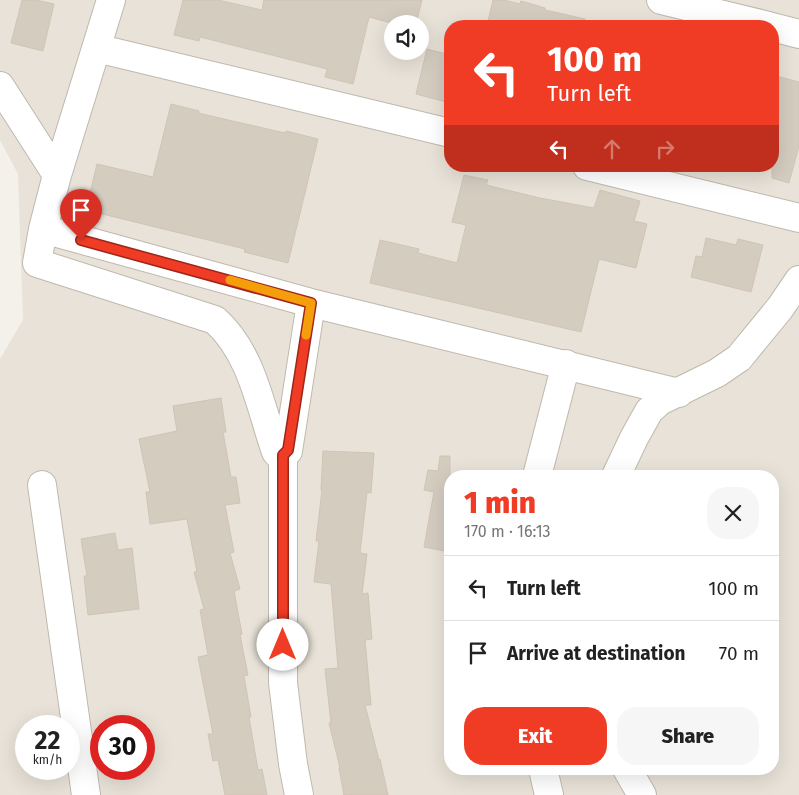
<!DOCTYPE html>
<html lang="en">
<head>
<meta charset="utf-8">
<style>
  :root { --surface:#fff; --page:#f6f6f6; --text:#222; --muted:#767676; --line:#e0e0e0; --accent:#f03b25 }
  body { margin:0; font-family:"Fira Sans",sans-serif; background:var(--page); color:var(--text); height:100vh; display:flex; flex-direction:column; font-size:19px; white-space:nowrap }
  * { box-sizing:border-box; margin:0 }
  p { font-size:16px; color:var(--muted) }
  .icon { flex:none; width:28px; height:28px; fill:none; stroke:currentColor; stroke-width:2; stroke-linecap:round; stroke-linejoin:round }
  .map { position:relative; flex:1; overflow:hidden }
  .panel { position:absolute; left:444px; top:470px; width:335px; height:305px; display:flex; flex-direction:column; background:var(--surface); border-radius:20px; box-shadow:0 5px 20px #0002 }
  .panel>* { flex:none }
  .banner { position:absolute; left:444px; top:20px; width:335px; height:152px; border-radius:20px; box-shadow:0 5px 20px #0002; background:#f03b25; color:#fff; overflow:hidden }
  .buttons { position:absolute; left:384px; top:15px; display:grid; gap:10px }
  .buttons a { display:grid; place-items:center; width:45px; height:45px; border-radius:50%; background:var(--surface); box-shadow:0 5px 20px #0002; font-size:25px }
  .speed { position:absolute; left:15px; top:715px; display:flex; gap:10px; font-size:25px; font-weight:700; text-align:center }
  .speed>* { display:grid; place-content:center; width:65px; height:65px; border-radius:50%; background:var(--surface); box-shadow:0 5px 20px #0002; line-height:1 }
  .speed small { font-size:12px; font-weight:400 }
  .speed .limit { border:8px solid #d22; background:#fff; color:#111 }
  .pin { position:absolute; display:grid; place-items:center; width:42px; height:42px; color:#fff; margin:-51px -21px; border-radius:50% 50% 50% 0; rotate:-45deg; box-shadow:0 0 5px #0007 }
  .pin .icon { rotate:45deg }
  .me { position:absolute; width:55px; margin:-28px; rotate:0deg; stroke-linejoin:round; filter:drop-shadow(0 0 4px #0008) }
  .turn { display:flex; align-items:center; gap:18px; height:105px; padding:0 20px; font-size:22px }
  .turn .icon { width:65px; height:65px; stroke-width:2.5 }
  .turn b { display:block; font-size:35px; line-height:42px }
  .lanes { display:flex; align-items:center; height:48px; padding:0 20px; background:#0003; justify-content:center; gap:25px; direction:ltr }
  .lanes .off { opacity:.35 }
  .round { display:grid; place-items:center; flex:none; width:52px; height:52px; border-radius:20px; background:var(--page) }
  .head { display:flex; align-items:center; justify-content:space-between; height:85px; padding:0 20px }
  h1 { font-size:30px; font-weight:800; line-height:38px; color:var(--accent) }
  .cta { display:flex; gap:10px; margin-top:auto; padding:10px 20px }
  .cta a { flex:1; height:58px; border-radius:20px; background:var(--accent); color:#fff; font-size:20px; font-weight:800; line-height:58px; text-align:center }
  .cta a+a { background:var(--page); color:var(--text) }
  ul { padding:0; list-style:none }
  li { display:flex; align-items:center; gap:15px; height:65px; padding:0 20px; border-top:1px solid var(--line) }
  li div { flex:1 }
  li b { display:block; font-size:19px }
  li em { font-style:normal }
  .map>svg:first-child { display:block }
  .residential { fill:#e8e2d8; fill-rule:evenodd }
  .building { fill:#d5ccc0; stroke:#d0c4b3 }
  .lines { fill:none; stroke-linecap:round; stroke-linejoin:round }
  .minor-casing { stroke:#bfb8ad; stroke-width:30 }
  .minor { stroke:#fff; stroke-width:28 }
  .route-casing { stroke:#9c2618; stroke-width:12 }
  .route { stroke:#f03b25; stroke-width:9 }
  .slow { stroke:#f59e0b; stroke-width:9 }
</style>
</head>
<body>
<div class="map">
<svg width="799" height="795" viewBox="0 0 799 795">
  <rect width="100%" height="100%" fill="#f4f1ea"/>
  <!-- residential -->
  <path class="residential" d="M0 0H799V795H0V359L23 320 18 174 0 140ZM392 24H420V51H392ZM450 26H772V166H450ZM450 476H772V769H450ZM26 726H69V769H26ZM101 726H144V769H101Z"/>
  <!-- building -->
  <path class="building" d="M22 0H36L54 4 43 51 11 43Z
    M183 0H218L262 10 264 0H422L416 24H395L369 17 353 84 325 77 327 69 200 37 199 41 174 35Z
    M493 0H504L520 4 521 1 545 8V10L585 19 584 26H487Z
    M427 49 450 55V103L416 94Z
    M772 75 799 82V146L789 183 772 178Z
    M171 104 199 111 198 113 285 133 286 131 318 139 288 263 244 252 245 249 86 210 97 164 153 177Z
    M464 175 488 180 486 185 540 198 594 208 600 190 640 201 634 221 647 224 636 268 599 259 581 332 370 283 380 240 419 249 418 253 457 263 466 225 452 222Z
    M706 238 736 245 738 239 763 245 751 292 691 277 696 256 702 257Z
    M221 398 226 432H223L231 477H236L240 503 225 505 234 552 230 553 240 589 234 591 242 634 240 635 248 675 244 676 251 717H249L258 770 262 769 267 795H225L218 760 213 761 208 734H213L198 657 208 655 200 610 204 609 194 572H197L187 519 150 524 146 492H150L139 439 177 431 173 406Z
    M323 451 374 453 371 493 367 492 360 553 367 554 362 594 368 593 372 639 365 640 371 705H365L379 760 380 759 388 795H344L339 768H340L329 723H331L325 669 338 668 331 584 314 582 319 541H316L322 490H321Z
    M440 456H450V552L424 547 434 492 424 490 428 470 438 471Z
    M115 533 118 550 132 548 139 609 88 615 84 576H87L81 539Z"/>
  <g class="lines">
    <!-- minor casing -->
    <g class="minor-casing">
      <path id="minor" d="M111 0 57 175 43 229 37 263 215 320C252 353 260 406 276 452L279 455H283V683L293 764 299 795
        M661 0 769 26
        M772 27 799 34
        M96 48 450 133
        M0 86 57 175
        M587 166 799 218
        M43 229 311 303 679 393
        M283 455 288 451 311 303
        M537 476 566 364
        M616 476 634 438 649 411 660 401 717 373 739 358 780 308 799 280
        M42 485 86 795
        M543 769 549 795
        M627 769 642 795"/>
    </g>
    <!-- minor -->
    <use href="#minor" class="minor"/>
  </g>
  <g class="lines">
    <!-- route casing -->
    <g class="route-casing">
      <path id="route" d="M81 240 311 303 288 450 283 455V645"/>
    </g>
    <!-- route -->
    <use href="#route" class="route"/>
    <!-- slow -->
    <path class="slow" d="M230 280 311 303 306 335"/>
  </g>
</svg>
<div class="buttons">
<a><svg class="icon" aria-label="sound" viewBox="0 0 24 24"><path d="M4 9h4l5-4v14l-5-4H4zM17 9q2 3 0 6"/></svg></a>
</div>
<div class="speed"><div>22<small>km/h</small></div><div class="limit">30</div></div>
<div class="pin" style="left:81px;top:240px;background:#d93025"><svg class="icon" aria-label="arrive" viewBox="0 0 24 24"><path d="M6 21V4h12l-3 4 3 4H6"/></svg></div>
<svg class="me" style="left:283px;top:645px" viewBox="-20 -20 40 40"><circle r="19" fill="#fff"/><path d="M0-13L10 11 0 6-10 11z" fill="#f03b25"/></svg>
<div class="banner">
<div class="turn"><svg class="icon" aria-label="left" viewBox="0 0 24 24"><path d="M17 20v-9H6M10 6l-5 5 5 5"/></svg><div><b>100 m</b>Turn left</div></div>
<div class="lanes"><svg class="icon" aria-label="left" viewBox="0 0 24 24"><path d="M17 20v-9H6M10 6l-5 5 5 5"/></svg><svg class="icon off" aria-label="ahead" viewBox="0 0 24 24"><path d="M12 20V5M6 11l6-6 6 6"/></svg><svg class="icon off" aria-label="right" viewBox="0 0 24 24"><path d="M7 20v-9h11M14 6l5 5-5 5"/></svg></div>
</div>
<section class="panel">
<div class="head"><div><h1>1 min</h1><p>170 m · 16:13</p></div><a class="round"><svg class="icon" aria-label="close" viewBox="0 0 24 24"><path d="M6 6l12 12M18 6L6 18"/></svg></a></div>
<ul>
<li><svg class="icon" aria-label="left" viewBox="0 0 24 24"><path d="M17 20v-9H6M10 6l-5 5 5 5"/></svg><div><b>Turn left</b></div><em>100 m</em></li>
<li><svg class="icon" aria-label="arrive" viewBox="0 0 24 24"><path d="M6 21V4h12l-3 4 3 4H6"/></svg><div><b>Arrive at destination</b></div><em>70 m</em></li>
</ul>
<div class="cta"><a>Exit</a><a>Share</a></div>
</section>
</div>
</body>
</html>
